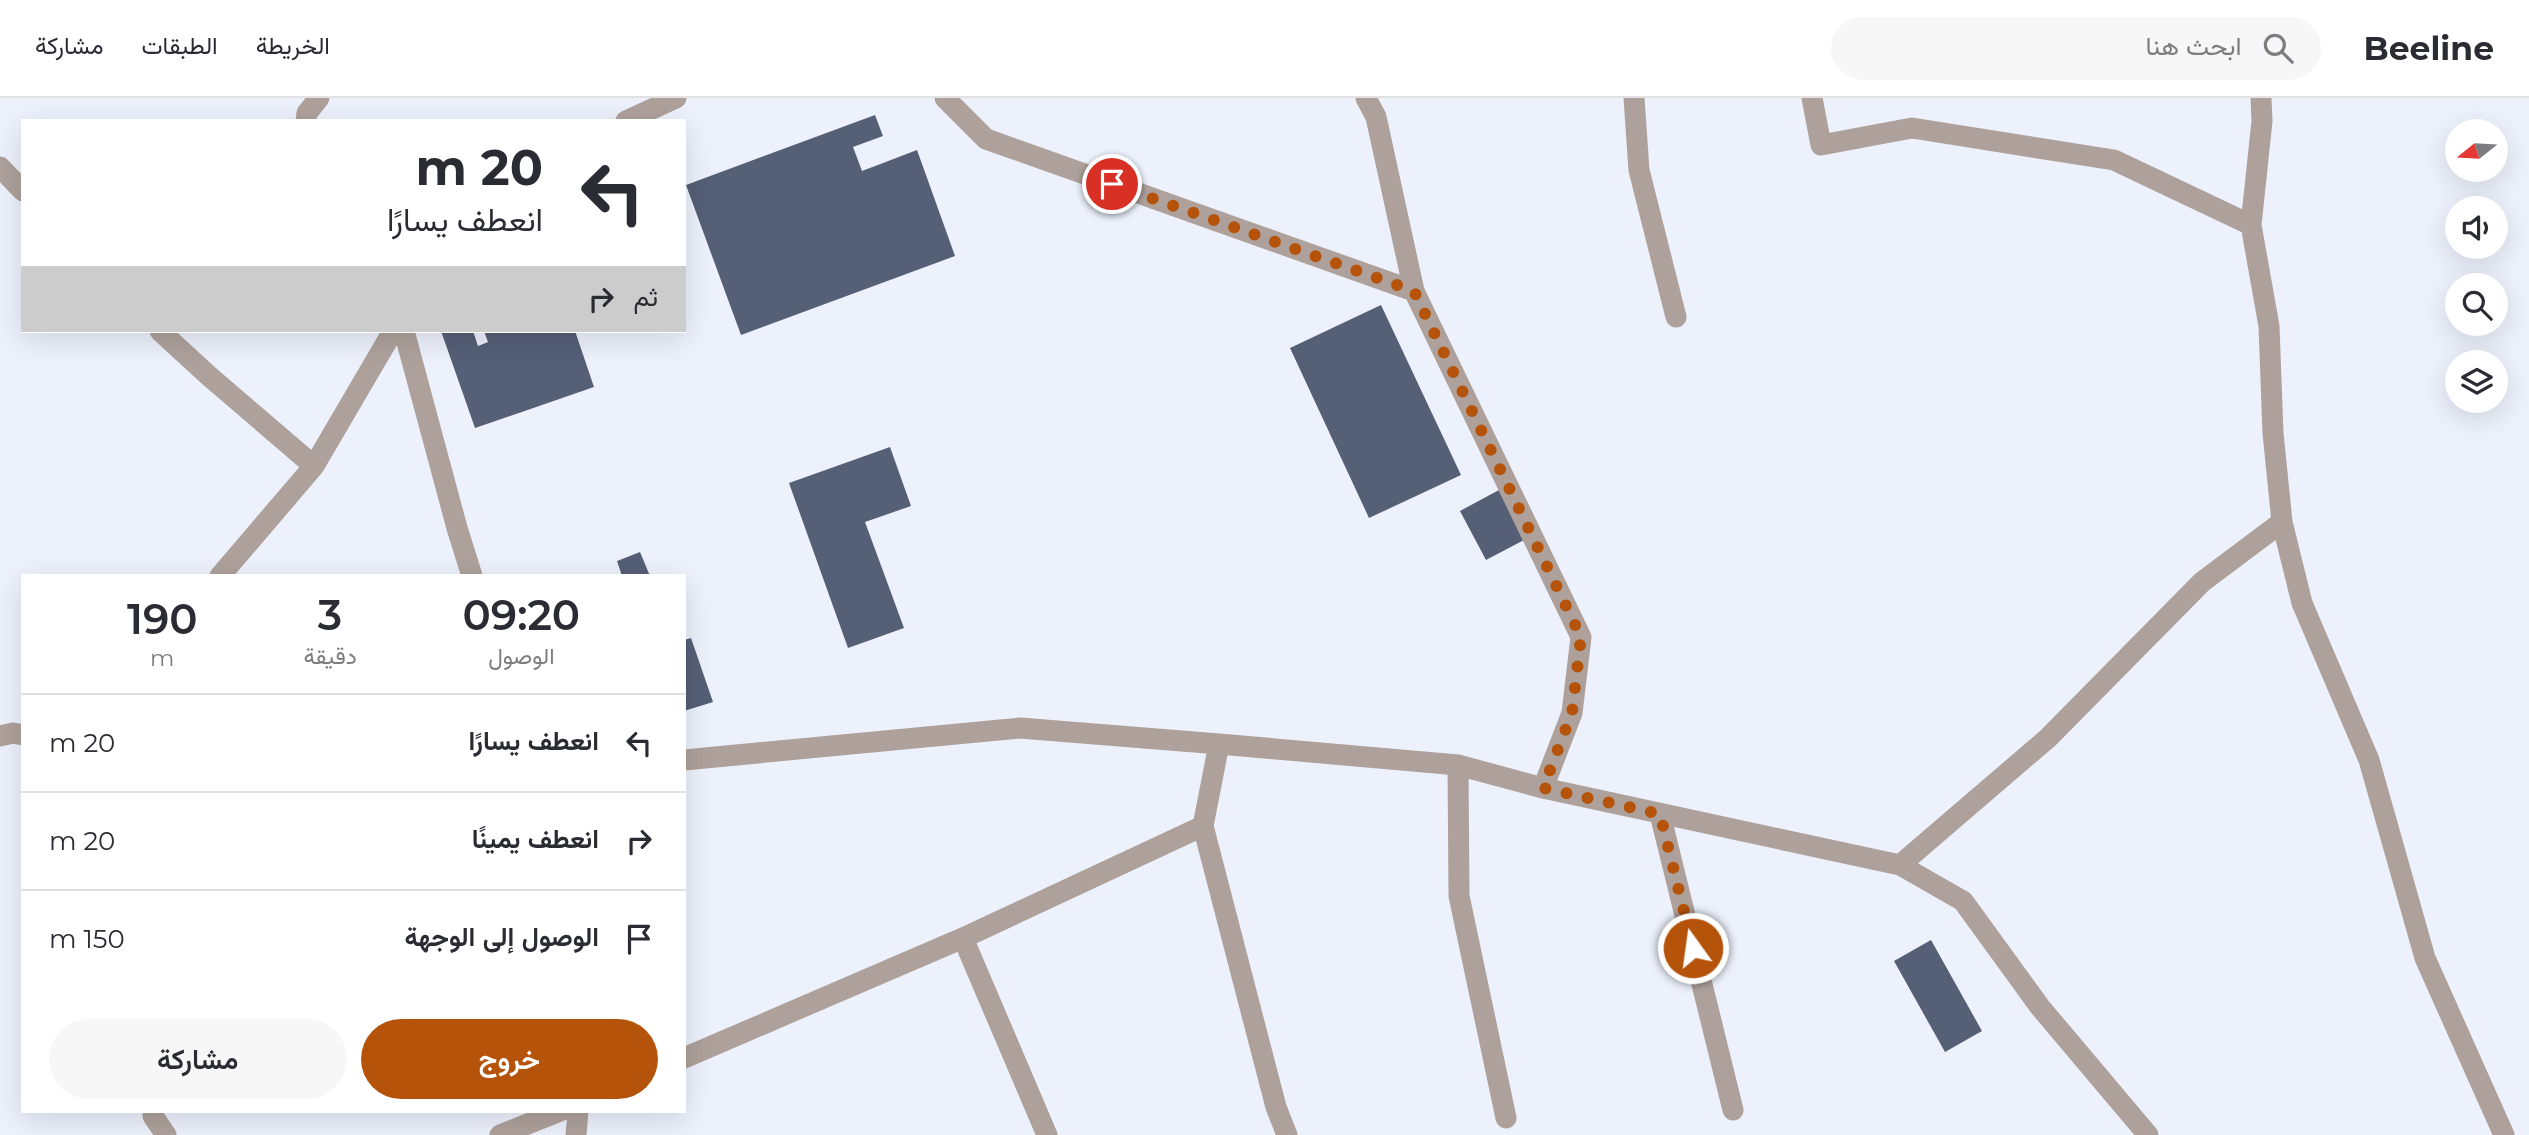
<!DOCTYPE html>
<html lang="ar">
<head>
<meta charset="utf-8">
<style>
  :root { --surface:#fff; --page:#f7f7f7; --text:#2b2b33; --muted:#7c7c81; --line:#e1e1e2; --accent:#b45309 }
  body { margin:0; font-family:Montserrat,Vazirmatn,sans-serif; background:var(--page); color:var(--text); direction:rtl; height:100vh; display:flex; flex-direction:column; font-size:26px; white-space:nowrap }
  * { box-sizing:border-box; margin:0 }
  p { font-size:23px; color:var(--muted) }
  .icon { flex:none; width:38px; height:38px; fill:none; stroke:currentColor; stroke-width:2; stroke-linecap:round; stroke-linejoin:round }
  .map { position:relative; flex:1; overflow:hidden; direction:ltr }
  .details { position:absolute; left:21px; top:476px; width:665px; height:539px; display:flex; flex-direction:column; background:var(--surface); border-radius:0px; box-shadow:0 7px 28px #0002; direction:rtl }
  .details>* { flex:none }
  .top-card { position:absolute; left:21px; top:21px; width:665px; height:214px; border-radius:0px; box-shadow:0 7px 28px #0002; direction:rtl; background:#fff; color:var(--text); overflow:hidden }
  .needle { width:46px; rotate:252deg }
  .fabs { position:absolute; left:2445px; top:21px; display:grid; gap:14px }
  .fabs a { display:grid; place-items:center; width:63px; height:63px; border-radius:50%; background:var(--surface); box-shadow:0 7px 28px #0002; font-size:35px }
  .pin { position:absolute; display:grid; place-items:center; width:60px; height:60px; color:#fff; margin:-30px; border:4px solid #fff; border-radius:50%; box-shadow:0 2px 7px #0007 }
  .me { position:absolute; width:77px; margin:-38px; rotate:346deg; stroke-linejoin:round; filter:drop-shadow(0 0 5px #0008) }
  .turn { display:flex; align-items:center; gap:24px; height:147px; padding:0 28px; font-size:32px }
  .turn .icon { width:91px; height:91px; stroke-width:2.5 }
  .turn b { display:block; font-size:49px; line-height:60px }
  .then { display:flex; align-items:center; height:66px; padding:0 28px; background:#0003; gap:14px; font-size:26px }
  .eta { display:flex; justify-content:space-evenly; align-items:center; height:119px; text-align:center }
  .eta b { font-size:42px; font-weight:600; line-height:49px }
  .primary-button { display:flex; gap:14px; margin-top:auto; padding:14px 28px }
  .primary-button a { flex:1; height:80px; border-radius:42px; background:var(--accent); color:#fff; font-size:28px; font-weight:600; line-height:80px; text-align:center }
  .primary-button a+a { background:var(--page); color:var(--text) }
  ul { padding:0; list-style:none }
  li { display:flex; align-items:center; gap:21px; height:98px; padding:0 28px; border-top:2px solid var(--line) }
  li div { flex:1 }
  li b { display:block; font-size:26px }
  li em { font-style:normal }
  header { display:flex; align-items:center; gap:42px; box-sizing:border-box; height:98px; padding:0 35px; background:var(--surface); border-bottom:2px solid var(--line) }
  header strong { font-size:33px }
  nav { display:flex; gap:38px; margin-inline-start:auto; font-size:24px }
  .search { width:490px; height:63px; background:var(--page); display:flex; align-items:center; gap:18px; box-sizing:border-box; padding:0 24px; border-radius:38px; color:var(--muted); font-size:26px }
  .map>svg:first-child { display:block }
  .building { fill:#555f76 }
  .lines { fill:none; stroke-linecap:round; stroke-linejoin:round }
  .minor { stroke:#aea19b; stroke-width:21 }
  .route { stroke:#b45309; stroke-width:12; stroke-dasharray:0 21.6 }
</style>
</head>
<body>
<header>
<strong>Beeline</strong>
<div class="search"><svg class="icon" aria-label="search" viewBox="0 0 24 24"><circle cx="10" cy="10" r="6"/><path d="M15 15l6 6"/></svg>ابحث هنا</div>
<nav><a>الخريطة</a><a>الطبقات</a><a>مشاركة</a></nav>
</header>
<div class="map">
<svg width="2529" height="1037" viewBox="0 0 2529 1037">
  <rect width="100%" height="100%" fill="#ecf1fc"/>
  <!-- building -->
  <path class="building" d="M875 17 883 38 853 49 862 73 917 52 955 158 741 237 686 87Z
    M1381 207 1461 377 1369 420 1290 250Z
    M441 233H473L478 248 488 244 484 233H575L594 289 475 330Z
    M890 349 911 408 865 424 904 530 848 550 789 385Z
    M1499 392 1526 441 1486 462 1460 413Z
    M640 454 650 478H622L617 463Z
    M691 540 713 604 684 613V542Z
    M1931 842 1982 933 1945 954 1894 863Z"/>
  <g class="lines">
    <!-- minor -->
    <path class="minor" d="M945 0 986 41 1414 193 1581 539 1572 615 1543 690
      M1366 0 1376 19 1414 193
      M1634 0 1639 72 1676 219
      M1812 0 1821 47 1912 30 2114 62 2251 127
      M2261 0 2262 23 2251 127 2269 228 2273 335 2282 424 2302 505 2369 662 2425 860 2504 1037
      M306 23 307 15 319 0
      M626 23 676 0
      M0 69 23 93
      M160 233 209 278 314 368
      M404 233 457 430 472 478
      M220 478 314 368 393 233
      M0 638 13 635 23 637
      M1219 646 1203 728 1276 1009 1287 1037
      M684 662 1020 630 1219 646 1458 667 1543 690 1900 767 1963 803 2040 909 2148 1037
      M1458 667 1459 798 1506 1020
      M1660 716 1733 1012
      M1900 767 2048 640 2202 484 2282 424
      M963 840 1047 1037
      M684 960 963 840 1203 728
      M153 1018 166 1037
      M500 1037 560 1013
      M576 1037 578 1013"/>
  </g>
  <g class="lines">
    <!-- route -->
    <path class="route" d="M1112 86 1414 193 1581 539 1572 615 1543 690 1660 716 1693 850"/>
  </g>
</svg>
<div class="fabs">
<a><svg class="needle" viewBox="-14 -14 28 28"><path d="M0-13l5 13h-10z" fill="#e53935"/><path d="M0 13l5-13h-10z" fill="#7c7c81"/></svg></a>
<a><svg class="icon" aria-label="sound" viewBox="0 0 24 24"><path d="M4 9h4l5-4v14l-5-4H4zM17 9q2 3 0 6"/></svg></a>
<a><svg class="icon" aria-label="search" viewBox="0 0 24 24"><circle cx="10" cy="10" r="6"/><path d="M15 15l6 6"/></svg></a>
<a><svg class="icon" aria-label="layers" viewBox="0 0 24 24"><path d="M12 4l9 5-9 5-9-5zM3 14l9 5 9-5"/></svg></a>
</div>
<div class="pin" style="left:1112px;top:86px;background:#d93025"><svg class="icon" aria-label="arrive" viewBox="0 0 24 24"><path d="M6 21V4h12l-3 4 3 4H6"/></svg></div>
<svg class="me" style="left:1693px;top:850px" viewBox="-20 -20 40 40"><circle r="17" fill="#b45309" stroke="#fff" stroke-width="3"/><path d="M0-11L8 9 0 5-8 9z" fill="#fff"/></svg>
<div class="top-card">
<div class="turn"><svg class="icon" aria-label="left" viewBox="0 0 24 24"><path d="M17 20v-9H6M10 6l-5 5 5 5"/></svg><div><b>20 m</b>انعطف يسارًا</div></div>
<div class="then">ثم<svg class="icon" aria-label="right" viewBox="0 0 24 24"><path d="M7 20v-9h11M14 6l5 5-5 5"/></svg></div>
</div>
<section class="details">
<div class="eta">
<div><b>09:20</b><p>الوصول</p></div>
<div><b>3</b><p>دقيقة</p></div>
<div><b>190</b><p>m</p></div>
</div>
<ul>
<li><svg class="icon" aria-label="left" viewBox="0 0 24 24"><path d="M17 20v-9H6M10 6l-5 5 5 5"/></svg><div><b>انعطف يسارًا</b></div><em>20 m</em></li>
<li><svg class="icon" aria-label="right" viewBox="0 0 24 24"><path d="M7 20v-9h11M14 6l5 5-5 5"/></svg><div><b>انعطف يمينًا</b></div><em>20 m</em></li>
<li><svg class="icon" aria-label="arrive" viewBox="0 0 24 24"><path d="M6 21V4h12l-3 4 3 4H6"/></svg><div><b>الوصول إلى الوجهة</b></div><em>150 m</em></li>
</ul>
<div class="primary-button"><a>خروج</a><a>مشاركة</a></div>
</section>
</div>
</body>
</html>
